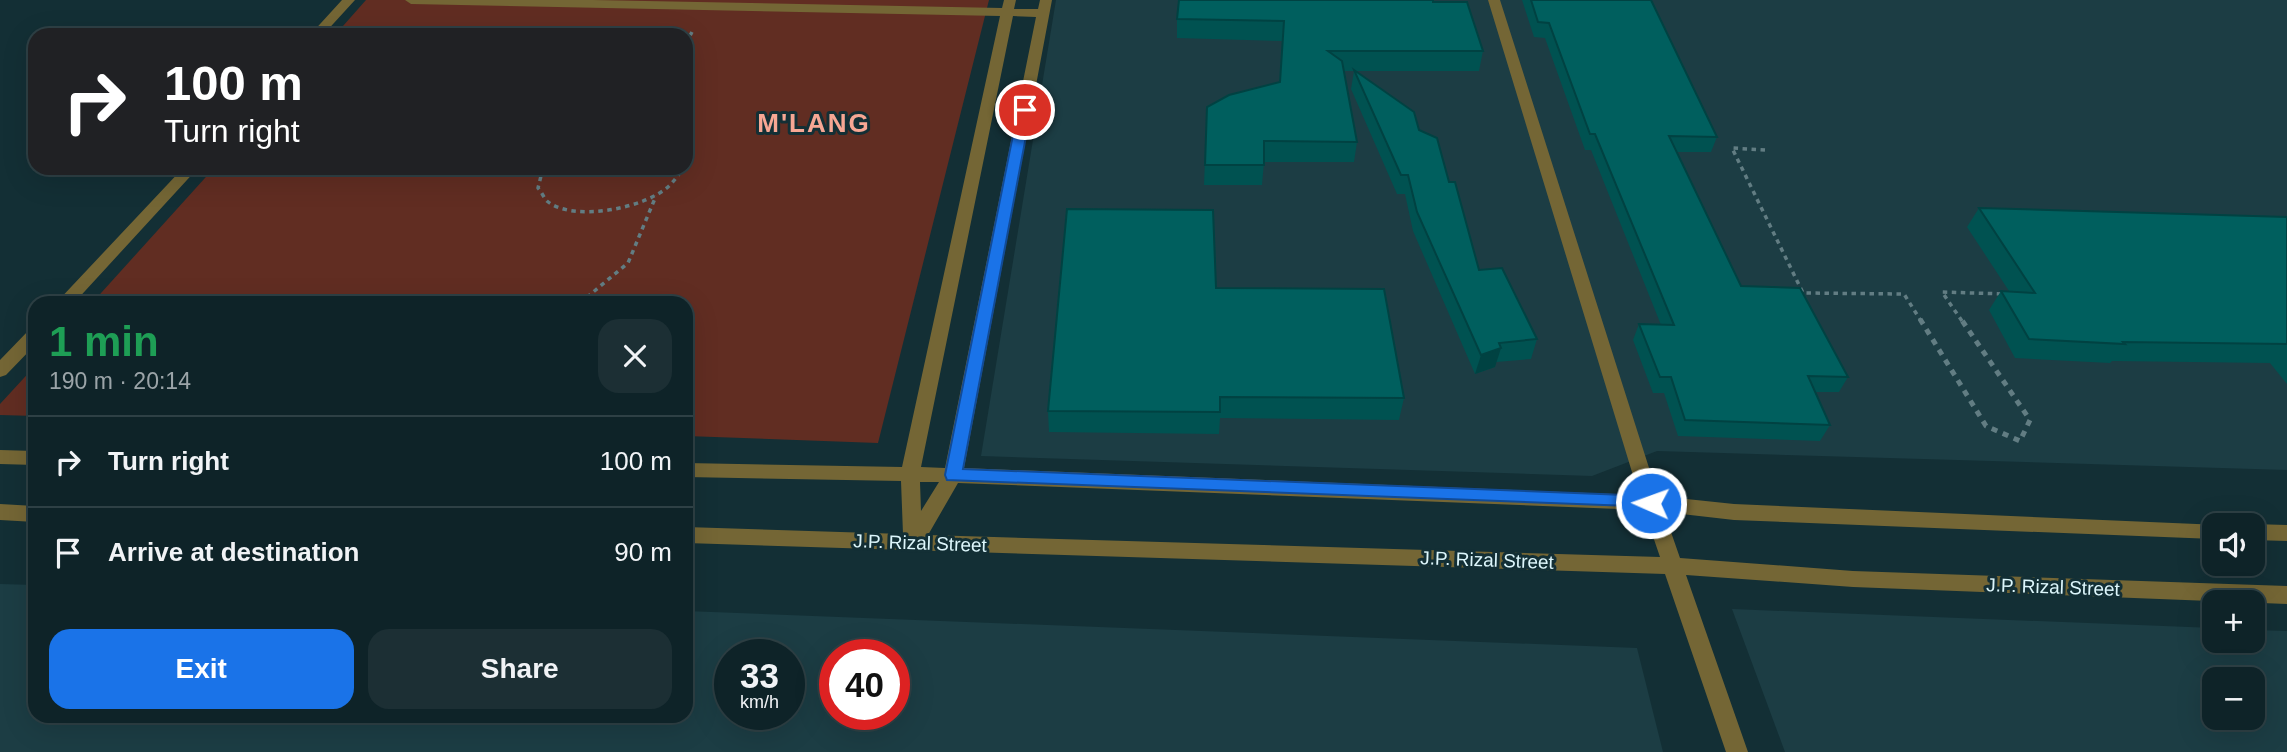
<!DOCTYPE html>
<html lang="en">
<head>
<meta charset="utf-8">
<style>
  :root { --surface:#0e2328; --page:#1c2f34; --text:#f1f3f6; --muted:#9ba4a8; --line:#2e4045; --accent:#1a73e8 }
  body { margin:0; font-family:Helvetica,sans-serif; background:var(--page); color:var(--text); height:100vh; display:flex; flex-direction:column; font-size:26px; white-space:nowrap }
  * { box-sizing:border-box; margin:0 }
  p { font-size:23px; color:var(--muted) }
  .icon { flex:none; width:38px; height:38px; fill:none; stroke:currentColor; stroke-width:2; stroke-linecap:round; stroke-linejoin:round }
  .map { position:relative; flex:1; overflow:hidden }
  .drawer { position:absolute; left:28px; top:296px; width:665px; height:427px; display:flex; flex-direction:column; background:var(--surface); border-radius:21px; box-shadow:0 7px 28px #0002,0 0 0 2px var(--line) }
  .drawer>* { flex:none }
  .guide { position:absolute; left:28px; top:28px; width:665px; height:147px; border-radius:21px; box-shadow:0 7px 28px #0002,0 0 0 2px var(--line); background:#202124; color:#fff; overflow:hidden }
  .buttons { position:absolute; left:2202px; top:513px; display:grid; gap:14px }
  .buttons a { display:grid; place-items:center; width:63px; height:63px; border-radius:14px; background:var(--surface); box-shadow:0 7px 28px #0002,0 0 0 2px var(--line); font-size:35px }
  .speed { position:absolute; left:714px; top:639px; display:flex; gap:14px; font-size:35px; font-weight:700; text-align:center }
  .speed>* { display:grid; place-content:center; width:91px; height:91px; border-radius:50%; background:var(--surface); box-shadow:0 7px 28px #0002,0 0 0 2px var(--line); line-height:1 }
  .speed small { font-size:18px; font-weight:400 }
  .speed .limit { border:10px solid #d22; background:#fff; color:#111 }
  .pin { position:absolute; display:grid; place-items:center; width:60px; height:60px; color:#fff; margin:-30px; border:4px solid #fff; border-radius:50%; box-shadow:0 2px 7px #0007 }
  .me { position:absolute; width:77px; margin:-38px; rotate:272deg; stroke-linejoin:round; filter:drop-shadow(0 0 5px #0008) }
  .turn { display:flex; align-items:center; gap:24px; height:147px; padding:0 21px; font-size:32px }
  .turn .icon { width:91px; height:91px; stroke-width:2.5 }
  .turn b { display:block; font-size:49px; line-height:60px }
  .round { display:grid; place-items:center; flex:none; width:74px; height:74px; border-radius:21px; background:var(--page) }
  .summary { display:flex; align-items:center; justify-content:space-between; height:119px; padding:0 21px }
  h1 { font-size:42px; font-weight:600; line-height:52px; color:#1e9e55 }
  .action { display:flex; gap:14px; margin-top:auto; padding:14px 21px }
  .action a { flex:1; height:80px; border-radius:21px; background:var(--accent); color:#fff; font-size:28px; font-weight:600; line-height:80px; text-align:center }
  .action a+a { background:var(--page); color:var(--text) }
  ul { padding:0; list-style:none }
  li { display:flex; align-items:center; gap:21px; height:91px; padding:0 21px; border-top:2px solid var(--line) }
  li div { flex:1 }
  li b { display:block; font-size:26px }
  li em { font-style:normal }
  .map>svg:first-child { display:block }
  .built { fill:#1c3d44; fill-rule:evenodd }
  .green { fill:#612d22 }
  .lines { fill:none; stroke-linecap:round; stroke-linejoin:round }
  .path-far1 { stroke:#627d83; stroke-width:3.5; stroke-dasharray:4.5 4.5; stroke-linecap:butt }
  .path { stroke:#627d83; stroke-width:5; stroke-dasharray:6 6; stroke-linecap:butt }
  .minor { fill:#746635; fill-rule:evenodd }
  .wall { fill:#005251 }
  .shaded-wall { fill:#004242 }
  .building { fill:#005f5e; stroke:#004242; stroke-width:2 }
  .route { fill:#1a73e8; stroke:#114b97; stroke-width:2 }
  .labels { text-anchor:middle; dominant-baseline:central; stroke-width:6; stroke-linejoin:round; paint-order:stroke }
  .street-label { font-size:19px; fill:#ddf6fb; stroke:#132f35 }
  .district-label { font-size:26px; font-weight:bold; letter-spacing:2px; fill:#f7a794; stroke:#132f35 }
</style>
</head>
<body>
<div class="map">
<svg width="2287" height="752" viewBox="0 0 2287 752">
  <rect width="100%" height="100%" fill="#132f35"/>
  <!-- built -->
  <path class="built" d="M1056 0H2287V470L1657 451 1592 476 981 456Z
    M0 584 35 585V716H686V611L1637 648 1663 752H0ZM789 654V714H730V654ZM894 654V714H835V654Z
    M1732 609 2214 628V640H2252V630L2287 631V752H1785ZM2252 679V718H2214V679Z"/>
  <!-- green -->
  <path class="green" d="M366 0H989L878 443 686 436V303H92L214 168H686V35H335Z
    M35 366V416L0 415V404Z"/>
  <g class="lines">
    <!-- path-far1 -->
    <path class="path-far1" d="M686 43 692 32
      M1765 150 1732 148 1803 293 1904 294 1921 321
      M543 168 538 188C541 191 544 198 547 201 573 223 647 208 670 185 675 180 679 174 683 168
      M580 303 628 263 656 196
      M1962 321 1942 292 2004 294"/>
    <!-- path -->
    <path class="path" d="M1920 319 1986 426 2020 441 2030 420 1961 319"/>
    <!-- minor -->
    <path class="minor" d="M342 0H355L323 35H310Z
      M405 0H593L1002 8 1004 0H1016L1014 9H1038L1040 0H1052L964 468 1639 495 1488 0H1500L1658 496 1734 504 2220 525H2214V539L1734 520 1664 512 1680 558 1853 571 2287 586V604L1853 587 1686 575 1748 752H1726L1665 574 686 543V527L903 534 901 481 686 477V463L902 467 1000 16 411 4ZM1013 16 1036 17 945 468 921 467ZM920 482H939L921 511ZM958 483 1644 510 1660 557 928 535Z
      M183 168H198L74 303H56Z
      M35 328V345L6 375 0 377V360L29 330Z
      M0 450 35 451V465L0 464Z
      M0 504 35 506V522L0 520Z
      M2252 524 2287 525V541L2252 540V525H2249Z"/>
  </g>
  <!-- wall -->
  <path class="wall" d="M1522 0H1651L1717 137 1711 152H1677L1741 286 1848 377 1839 392H1815L1830 425 1820 441 1678 436 1664 393H1653L1633 340 1639 324 1661 325 1591 150H1585L1545 38 1534 37Z
    M1433 2 1483 51 1479 71H1355L1419 130 1449 182 1479 270 1537 339 1531 359 1496 362 1495 367 1475 374 1413 231 1405 194H1397L1351 89 1354 71H1344L1357 142 1354 162H1264L1262 185H1204L1207 107 1280 83 1283 41 1177 38V19Z
    M1979 208 2287 217V384L2270 363 2112 361 2110 363 2015 358 1989 310 2001 291H2009L1967 227Z
    M1216 288 1404 398 1399 420 1220 418 1219 434 1049 432 1048 411Z"/>
  <!-- shaded-wall -->
  <path class="shaded-wall" d="M1501 348 1495 367 1475 374 1481 355Z"/>
  <!-- building -->
  <path class="building" d="M1179 0H1433V2H1467L1483 51H1328L1342 61 1357 142 1264 141V165H1205L1207 107 1229 95 1280 82 1284 21 1177 19Z
    M1531 0H1651L1717 137 1669 136 1741 286 1800 288 1848 377 1808 376 1830 425 1685 420 1671 377H1660L1639 324 1674 325 1595 134H1590L1549 23 1538 22Z
    M1354 70 1414 112 1419 130 1437 138 1449 182H1455L1479 270 1502 268 1537 339 1499 343 1501 348 1481 355 1417 212 1408 175H1401Z
    M1979 208 2287 217V344L2123 342 2125 344 2029 339 2001 291 2035 293Z
    M1067 209 1213 210 1216 288 1384 289 1404 398 1220 397V412L1048 411Z"/>
  <!-- route -->
  <path class="route" d="M1025 106 1031 110 963 469 1651 496 1660 503 1657 507 947 480 945 475 1018 110Z"/>
  <g class="labels">
    <!-- street labels -->
    <g class="street-label">
      <text transform="translate(920 543) rotate(2)">J.P. Rizal Street</text>
      <text transform="translate(1487 560) rotate(2)">J.P. Rizal Street</text>
      <text transform="translate(2053 587) rotate(2)">J.P. Rizal Street</text>
    </g>
    <!-- district labels -->
    <g class="district-label">
      <text x="814" y="123">M'LANG</text>
    </g>
  </g>
</svg>
<div class="buttons">
<a><svg class="icon" aria-label="sound" viewBox="0 0 24 24"><path d="M4 9h4l5-4v14l-5-4H4zM17 9q2 3 0 6"/></svg></a>
<a>+</a>
<a>−</a>
</div>
<div class="speed"><div>33<small>km/h</small></div><div class="limit">40</div></div>
<div class="pin" style="left:1025px;top:110px;background:#d93025"><svg class="icon" aria-label="arrive" viewBox="0 0 24 24"><path d="M6 21V4h12l-3 4 3 4H6"/></svg></div>
<svg class="me" style="left:1651px;top:503px" viewBox="-20 -20 40 40"><circle r="17" fill="#1a73e8" stroke="#fff" stroke-width="3"/><path d="M0-11L8 9 0 5-8 9z" fill="#fff"/></svg>
<div class="guide">
<div class="turn"><svg class="icon" aria-label="right" viewBox="0 0 24 24"><path d="M7 20v-9h11M14 6l5 5-5 5"/></svg><div><b>100 m</b>Turn right</div></div>
</div>
<section class="drawer">
<div class="summary"><div><h1>1 min</h1><p>190 m · 20:14</p></div><a class="round"><svg class="icon" aria-label="close" viewBox="0 0 24 24"><path d="M6 6l12 12M18 6L6 18"/></svg></a></div>
<ul>
<li><svg class="icon" aria-label="right" viewBox="0 0 24 24"><path d="M7 20v-9h11M14 6l5 5-5 5"/></svg><div><b>Turn right</b></div><em>100 m</em></li>
<li><svg class="icon" aria-label="arrive" viewBox="0 0 24 24"><path d="M6 21V4h12l-3 4 3 4H6"/></svg><div><b>Arrive at destination</b></div><em>90 m</em></li>
</ul>
<div class="action"><a>Exit</a><a>Share</a></div>
</section>
</div>
</body>
</html>
